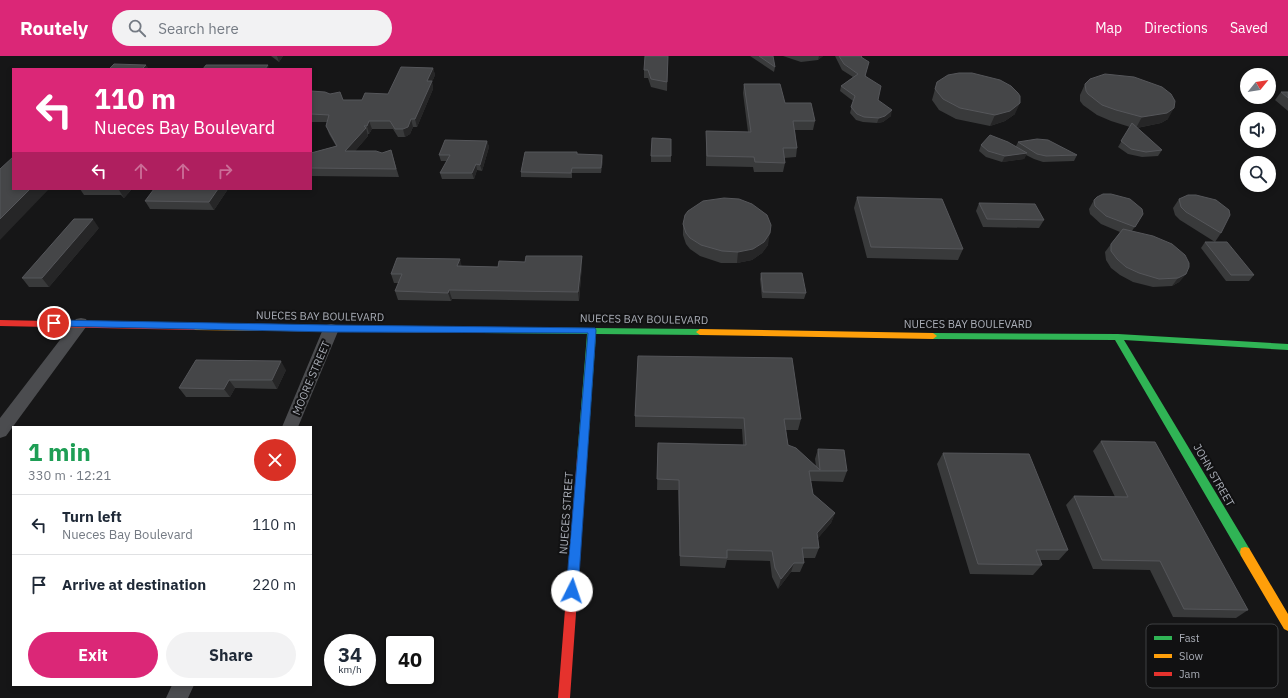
<!DOCTYPE html>
<html lang="en">
<head>
<meta charset="utf-8">
<style>
  :root { --surface:#fff; --page:#f2f2f3; --text:#1f2937; --muted:#747a83; --line:#e0e1e3; --accent:#db2777 }
  body { margin:0; font-family:"IBM Plex Sans",sans-serif; background:var(--page); color:var(--text); height:100vh; display:flex; flex-direction:column; font-size:15px; white-space:nowrap }
  * { box-sizing:border-box; margin:0 }
  p { font-size:13px; color:var(--muted) }
  .icon { flex:none; width:22px; height:22px; fill:none; stroke:currentColor; stroke-width:2; stroke-linecap:round; stroke-linejoin:round }
  .map { position:relative; flex:1; overflow:hidden }
  .details { position:absolute; left:12px; top:370px; width:300px; height:260px; display:flex; flex-direction:column; background:var(--surface); border-radius:0px; box-shadow:0 2px 6px #0003 }
  .details>* { flex:none }
  .banner { position:absolute; left:12px; top:12px; width:300px; height:122px; border-radius:0px; box-shadow:0 2px 6px #0003; background:#db2777; color:#fff; overflow:hidden }
  .needle { width:26px; rotate:60deg }
  .buttons { position:absolute; left:1240px; top:12px; display:grid; gap:8px }
  .buttons a { display:grid; place-items:center; width:36px; height:36px; border-radius:50%; background:var(--surface); box-shadow:0 2px 6px #0003; font-size:20px }
  .speed { position:absolute; left:324px; top:578px; display:flex; gap:8px; font-size:20px; font-weight:700; text-align:center }
  .speed>* { display:grid; place-content:center; width:52px; height:52px; border-radius:50%; background:var(--surface); box-shadow:0 2px 6px #0003; line-height:1 }
  .speed small { font-size:10px; font-weight:400 }
  .speed .limit { border:2px solid #111; border-radius:6px; background:#fff; color:#111 }
  .pin { position:absolute; display:grid; place-items:center; width:34px; height:34px; color:#fff; margin:-17px; border:2px solid #fff; border-radius:50%; box-shadow:0 1px 4px #0007 }
  .me { position:absolute; width:44px; margin:-22px; rotate:4deg; stroke-linejoin:round; filter:drop-shadow(0 0 3px #0008) }
  .turn { display:flex; align-items:center; gap:14px; height:84px; padding:0 16px; font-size:18px }
  .turn .icon { width:52px; height:52px; stroke-width:2.5 }
  .turn b { display:block; font-size:28px; line-height:34px }
  .lanes { display:flex; align-items:center; height:38px; padding:0 16px; background:#0003; justify-content:center; gap:20px; direction:ltr }
  .lanes .off { opacity:.35 }
  .round { display:grid; place-items:center; flex:none; width:42px; height:42px; border-radius:21px; background:var(--page) }
  .summary { display:flex; align-items:center; justify-content:space-between; height:68px; padding:0 16px }
  h1 { font-size:24px; font-weight:800; line-height:30px; color:#1e9e55 }
  .primary-button { display:flex; gap:8px; margin-top:auto; padding:8px 16px }
  .primary-button a { flex:1; height:46px; border-radius:24px; background:var(--accent); color:#fff; font-size:16px; font-weight:800; line-height:46px; text-align:center }
  .primary-button a+a { background:var(--page); color:var(--text) }
  ul { padding:0; list-style:none }
  li { display:flex; align-items:center; gap:12px; height:60px; padding:0 16px; border-top:1px solid var(--line) }
  li div { flex:1 }
  li b { display:block; font-size:15px }
  li em { font-style:normal }
  header { display:flex; align-items:center; gap:24px; box-sizing:border-box; height:56px; padding:0 20px; background:var(--accent); color:#fff }
  header strong { font-size:19px }
  nav { display:flex; gap:22px; margin-inline-start:auto; font-size:14px }
  .search { width:280px; height:36px; background:var(--page); display:flex; align-items:center; gap:10px; box-sizing:border-box; padding:0 14px; border-radius:22px; color:var(--muted); font-size:15px }
  .map>svg:first-child { display:block }
  .lines { fill:none; stroke-linecap:round; stroke-linejoin:round }
  .street { fill:#4b4c4f; fill-rule:evenodd }
  .fast { fill:#30b455; fill-rule:evenodd }
  .slow { fill:#ff9f0a; fill-rule:evenodd }
  .jam { fill:#e5322d; fill-rule:evenodd }
  .wall { fill:#393a3b }
  .shaded-wall { fill:#262627 }
  .building { fill:#454648; stroke:#55565a }
  .route { fill:#1a73e8; stroke:#114b97 }
  .labels { text-anchor:middle; dominant-baseline:central; stroke-width:4; stroke-linejoin:round; paint-order:stroke }
  .street-label { font-size:11px; fill:#a9adb6; stroke:#111112 }
  .key { fill:#111112; stroke:#3f4043; stroke-width:1 }
  .key-label { font-size:11px; fill:#a9adb6 }
</style>
</head>
<body>
<header>
<strong>Routely</strong>
<div class="search"><svg class="icon" aria-label="search" viewBox="0 0 24 24"><circle cx="10" cy="10" r="6"/><path d="M15 15l6 6"/></svg>Search here</div>
<nav><a>Map</a><a>Directions</a><a>Saved</a></nav>
</header>
<div class="map">
<svg width="1288" height="642" viewBox="0 0 1288 642">
  <rect width="100%" height="100%" fill="#161617"/>
  <g class="lines">
    <!-- street -->
    <path class="street" d="M81 262 86 263 88 267 86 271 6 380 0 382V362L76 263Z
      M331 268 336 269 339 273 298 371H282L323 273 326 269Z
      M172 629H194L188 642H166Z"/>
    <!-- fast -->
    <path class="fast" d="M482 271 700 273 704 276 700 279 596 278 587 402 585 405 582 406 579 405 577 402 587 278 482 277 478 274Z
      M933 277 1118 278 1288 288V294L1124 284 1249 492 1250 496 1249 500 1245 501 1241 500 1115 284 933 283 929 280Z"/>
    <!-- slow -->
    <path class="slow" d="M194 268 482 271 486 274 482 277 194 274 190 271Z
      M700 273 933 277 937 280 933 283 700 279 696 276Z
      M1245 491 1249 492 1288 558V575L1284 573 1241 500 1240 496 1241 492Z"/>
    <!-- jam -->
    <path class="jam" d="M0 264 194 268 198 271 194 274 0 270Z
      M582 398 585 399 587 402 570 642H558L577 402 579 399Z"/>
  </g>
  <!-- wall -->
  <path class="wall" d="M271 0H283L279 6Z
    M668 0 667 35 651 31 648 22H644V14Z
    M750 0H773L775 11 774 16Z
    M783 0H823L818 4 801 6Z
    M835 0H862L866 20 878 44 891 60 883 66 877 67 863 66 856 64 850 57 853 45 840 35 841 30 853 21 842 14Z
    M433 12 435 19 432 26 433 33 417 71H413L410 78 405 81H398L393 73H372L369 78H368V80L355 95 382 97 391 94 399 121 311 120V97L336 90 329 78 326 70 327 66H311V35L343 44H362L388 38Z
    M937 26 1015 58 1005 65 990 70 956 63 939 54 932 44Z
    M744 28 785 47 815 65 813 74H795L797 92 796 101 784 102 785 107 783 116H754L753 111 706 110V75L748 76 743 37Z
    M1085 28 1168 63 1161 67 1137 72 1162 94 1158 100 1142 101 1128 98 1118 91 1130 71 1111 65 1097 59 1083 49 1080 45V39Z
    M1281 36H1288V55L1275 44Z
    M671 83V106H651V100Z
    M487 85 489 91 482 115 477 114 474 123H442L440 117 447 105H441L439 99Z
    M1018 86 1077 99 1074 105 1043 106 1034 103 1026 99 1024 103 1002 106 986 101 979 95 981 89 1016 90Z
    M577 98 602 99 603 104 601 117H572V122L521 121V116Z
    M80 133H132L124 142 121 139H84Z
    M228 133 214 154 150 153 145 145Z
    M857 141 963 193 958 204 867 202 854 152Z
    M1179 143 1221 177 1215 186 1180 164 1175 159 1173 152Z
    M1094 144 1143 158 1132 175 1186 218 1179 226 1172 230 1153 231 1133 226 1120 219 1111 212 1106 204 1105 196 1120 176 1101 168 1090 158 1089 153Z
    M979 147 1044 164 1039 172 983 171 976 155Z
    M683 168 768 189 762 197 752 204 737 207H721L700 200 690 193 686 188 683 179Z
    M99 172 49 231H29L22 222Z
    M1205 186 1254 219 1249 225H1226L1201 192Z
    M582 200V209L579 245 452 243 451 245 398 244 395 235 399 227H394L391 218 461 210 498 211 525 206Z
    M761 217 806 237 804 243 762 242 760 223Z
    M286 314 277 333 235 332 230 341H186L179 332Z
    M635 360 801 363 798 374H786L788 389 816 410 815 403 818 393 847 415 843 426 811 425 813 438 835 457 831 467 818 482 819 492 815 502H803L804 507 800 516H791L778 533 772 521 770 505 727 504 725 512 680 510 678 434H657L658 387 743 389 742 373 635 371Z
    M1101 385 1248 554 1236 562 1173 561 1150 514 1093 513 1066 449 1074 440 1115 441 1093 395Z
    M943 397 1068 494 1059 504H1040L1042 509 1033 519 970 518 937 408Z"/>
  <!-- shaded-wall -->
  <path class="shaded-wall" d="M277 0H283L279 6Z
    M819 0H823L818 4Z
    M146 9 149 13H142Z
    M268 9 269 13H265Z
    M433 12 435 19 432 26 433 33 417 71 415 63 427 25Z
    M1020 47 1015 58 1005 65 990 70 995 59Z
    M1174 52 1168 63 1161 67 1136 72 1142 61Z
    M892 54 891 60 883 66 877 67 879 62Z
    M411 63 413 71 410 78 405 81 403 73Z
    M369 65 372 73 369 78 367 70Z
    M366 72 368 80 348 103 345 95Z
    M487 85 489 91 482 115 480 109Z
    M1027 97 1024 103 1002 106 1005 100Z
    M602 99 603 104 601 117V112Z
    M476 108 477 114 474 123 472 117Z
    M30 133H49L0 184V163Z
    M120 133H132L124 142 119 134Z
    M218 133H228L214 154 209 146Z
    M93 163 99 172 49 231 42 222Z
    M770 177 768 189 762 197 752 204 737 207 738 196Z
    M582 200V209L579 245 578 236Z
    M460 203 462 211 457 210Z
    M1186 218 1179 226 1172 230 1178 222Z
    M449 234 452 243 451 245 448 237Z
    M281 305 286 314 277 333 272 324Z
    M229 324 235 332 230 341 224 333Z
    M835 457 831 467 814 487 817 477Z
    M794 507 791 516 778 533 781 523Z"/>
  <!-- building -->
  <path class="building" d="M645 0H668L667 26 651 23 648 14H644Z
    M759 0H773L775 11Z
    M839 0H862L861 1 869 6 865 20 881 30 878 44 892 54 885 60 879 62 864 61 857 58 851 51 855 40 841 30 858 18 844 8Z
    M114 8 146 9 142 13H109Z
    M206 9H268L265 13H203Z
    M401 11 433 12 427 25H432L415 63H411L408 71 403 73H395L390 65H369L367 70H364L366 72 345 95H376L382 97 391 94 396 113 311 112V97L337 90 326 70 329 59 311 58V35L325 36 330 38 340 36 343 44H362L365 37 388 38Z
    M959 17H972L1000 24 1011 30 1018 37 1020 40V47L1010 55 995 59 960 52 943 43 935 33 937 26 948 19Z
    M1105 18 1134 21 1162 31 1171 38 1175 45 1174 52 1167 57 1142 61 1116 54 1102 49 1088 38 1086 35 1085 28 1090 23Z
    M744 28H780L785 47H811L815 65H793L797 92H783L785 107 755 106 754 101 707 100 706 75 751 76Z
    M1281 36H1288V42Z
    M1132 67 1162 94 1146 96 1131 93 1121 85Z
    M990 79 1008 86 1027 97 1005 100 988 95 981 89Z
    M652 82 671 83V100H651Z
    M1037 83 1048 84 1077 99 1046 100 1037 98 1018 86Z
    M445 84 487 85 480 109 476 108 472 117H440L450 99H439Z
    M525 96H577V98L602 99 601 112H572L571 117 521 116Z
    M13 101V133H30L0 163V113Z
    M154 133H218L209 146 145 145Z
    M1103 138H1111L1130 143 1142 153 1143 158 1135 171 1106 160 1095 150 1094 144 1097 141Z
    M1188 139H1196L1216 144 1229 154 1230 159 1221 177 1186 156 1181 151 1179 143Z
    M857 141 942 143 963 193 871 191Z
    M724 142 739 143 752 148 767 159 771 169 770 177 764 186 753 193 738 196 722 195 701 189 690 182 686 177 683 168 685 159 688 155 703 145Z
    M979 147 1035 148 1044 164 987 163Z
    M74 163H93L42 222H22Z
    M1123 173 1153 180 1172 188 1185 199 1189 207V211L1186 218 1178 222 1159 223 1139 217 1126 211 1117 203 1111 195V188Z
    M1205 186H1227L1254 219H1231Z
    M526 200H582L578 236 449 234 448 237 395 235 402 218H391L397 202 460 203 457 210 498 211 499 205 525 206Z
    M761 217H802L806 237 763 236Z
    M638 300 792 302 801 363H784L788 389 796 392 820 414 818 393 844 394 847 415H809L813 438 835 457 817 477 819 492H802L804 507H794L781 523 775 512 772 495 727 494V502L680 500 679 424 657 423 658 387 746 389 744 362 635 360Z
    M196 304 281 305 272 324H229L224 333 179 332Z
    M1101 385 1155 386 1248 554 1184 553 1160 505 1102 504 1074 440 1128 441Z
    M943 397 1029 398 1068 494H1036L1042 509 978 508Z"/>
  <!-- route -->
  <path class="route" d="M54 264 331 269 595 272 596 274 578 535 576 539 572 540 568 539 566 535 588 277 331 276 54 270 50 267Z"/>
  <g class="labels">
    <!-- street labels -->
    <g class="street-label">
      <text transform="translate(320 260) rotate(1)">NUECES BAY BOULEVARD</text>
      <text transform="translate(644 263) rotate(1)">NUECES BAY BOULEVARD</text>
      <text x="968" y="268">NUECES BAY BOULEVARD</text>
      <text transform="translate(311 322) rotate(-67)">MOORE STREET</text>
      <text transform="translate(1214 419) rotate(60)">JOHN STREET</text>
      <text transform="translate(566 457) rotate(-86)">NUECES STREET</text>
    </g>
  </g>
  <!-- legend -->
  <rect x="1146" y="568" width="132" height="64" rx="6" class="key"/>
  <rect x="1154" y="580" width="18" height="4" fill="#30b455"/>
  <rect x="1154" y="598" width="18" height="4" fill="#ff9f0a"/>
  <rect x="1154" y="616" width="18" height="4" fill="#e5322d"/>
  <g class="key-label">
    <text x="1179" y="586">Fast</text>
    <text x="1179" y="604">Slow</text>
    <text x="1179" y="622">Jam</text>
  </g>
</svg>
<div class="buttons">
<a><svg class="needle" viewBox="-14 -14 28 28"><path d="M0-13l5 13h-10z" fill="#e53935"/><path d="M0 13l5-13h-10z" fill="#747a83"/></svg></a>
<a><svg class="icon" aria-label="sound" viewBox="0 0 24 24"><path d="M4 9h4l5-4v14l-5-4H4zM17 9q2 3 0 6"/></svg></a>
<a><svg class="icon" aria-label="search" viewBox="0 0 24 24"><circle cx="10" cy="10" r="6"/><path d="M15 15l6 6"/></svg></a>
</div>
<div class="speed"><div>34<small>km/h</small></div><div class="limit">40</div></div>
<div class="pin" style="left:54px;top:267px;background:#d93025"><svg class="icon" aria-label="arrive" viewBox="0 0 24 24"><path d="M6 21V4h12l-3 4 3 4H6"/></svg></div>
<svg class="me" style="left:572px;top:535px" viewBox="-20 -20 40 40"><circle r="19" fill="#fff"/><path d="M0-13L10 11 0 6-10 11z" fill="#1a73e8"/></svg>
<div class="banner">
<div class="turn"><svg class="icon" aria-label="left" viewBox="0 0 24 24"><path d="M17 20v-9H6M10 6l-5 5 5 5"/></svg><div><b>110 m</b>Nueces Bay Boulevard</div></div>
<div class="lanes"><svg class="icon" aria-label="left" viewBox="0 0 24 24"><path d="M17 20v-9H6M10 6l-5 5 5 5"/></svg><svg class="icon off" aria-label="ahead" viewBox="0 0 24 24"><path d="M12 20V5M6 11l6-6 6 6"/></svg><svg class="icon off" aria-label="ahead" viewBox="0 0 24 24"><path d="M12 20V5M6 11l6-6 6 6"/></svg><svg class="icon off" aria-label="right" viewBox="0 0 24 24"><path d="M7 20v-9h11M14 6l5 5-5 5"/></svg></div>
</div>
<section class="details">
<div class="summary"><div><h1>1 min</h1><p>330 m · 12:21</p></div><a class="round" style="background:#d93025;color:#fff"><svg class="icon" aria-label="close" viewBox="0 0 24 24"><path d="M6 6l12 12M18 6L6 18"/></svg></a></div>
<ul>
<li><svg class="icon" aria-label="left" viewBox="0 0 24 24"><path d="M17 20v-9H6M10 6l-5 5 5 5"/></svg><div><b>Turn left</b><p>Nueces Bay Boulevard</p></div><em>110 m</em></li>
<li><svg class="icon" aria-label="arrive" viewBox="0 0 24 24"><path d="M6 21V4h12l-3 4 3 4H6"/></svg><div><b>Arrive at destination</b></div><em>220 m</em></li>
</ul>
<div class="primary-button"><a>Exit</a><a>Share</a></div>
</section>
</div>
</body>
</html>
